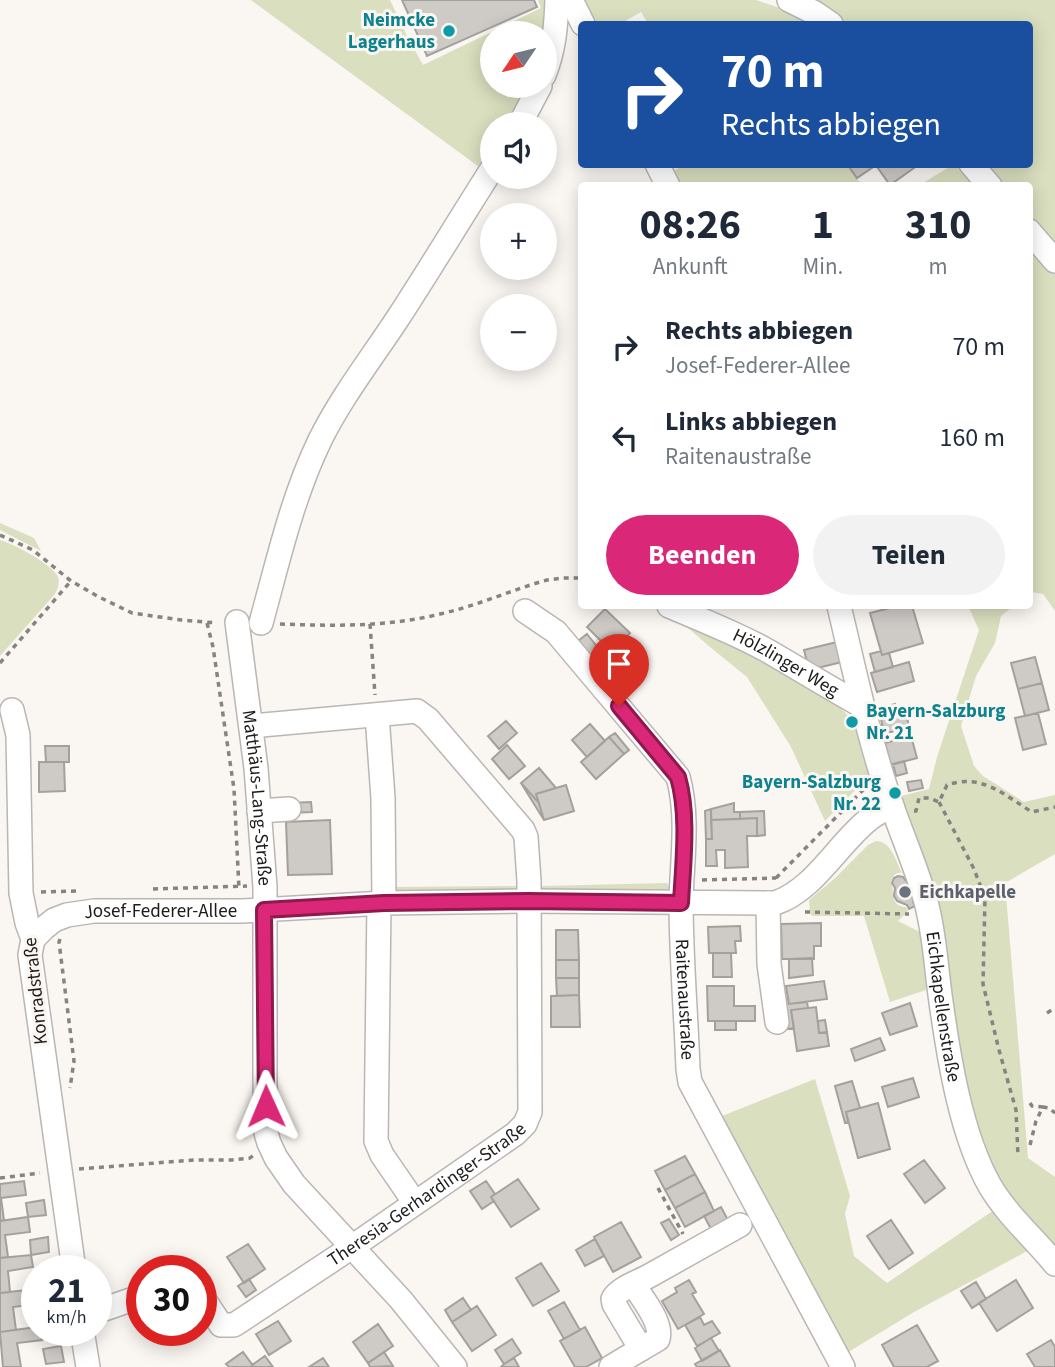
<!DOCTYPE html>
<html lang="de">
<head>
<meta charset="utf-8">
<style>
  :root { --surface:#fff; --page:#f2f2f3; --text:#1f2937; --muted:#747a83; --accent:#db2777 }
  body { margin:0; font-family:"Source Sans 3",sans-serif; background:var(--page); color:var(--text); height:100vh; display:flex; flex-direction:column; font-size:26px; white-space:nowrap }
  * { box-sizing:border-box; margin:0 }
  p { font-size:23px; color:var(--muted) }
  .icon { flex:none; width:38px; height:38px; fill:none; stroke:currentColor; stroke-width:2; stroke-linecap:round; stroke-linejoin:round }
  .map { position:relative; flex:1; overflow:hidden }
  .panel { position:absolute; left:578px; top:182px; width:455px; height:427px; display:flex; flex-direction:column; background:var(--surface); border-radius:7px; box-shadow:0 4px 18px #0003 }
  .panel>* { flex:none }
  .guide { position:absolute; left:578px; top:21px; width:455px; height:147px; border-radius:7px; box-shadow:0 4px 18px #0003; background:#1a4fa0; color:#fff; overflow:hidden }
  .needle { width:46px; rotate:235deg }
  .fabs { position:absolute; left:480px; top:21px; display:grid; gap:14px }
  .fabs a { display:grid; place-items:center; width:77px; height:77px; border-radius:50%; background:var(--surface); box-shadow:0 4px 18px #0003; font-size:35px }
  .speed { position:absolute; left:21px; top:1255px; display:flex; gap:14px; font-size:35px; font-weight:700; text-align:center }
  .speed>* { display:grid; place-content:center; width:91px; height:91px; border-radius:50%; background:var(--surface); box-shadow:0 4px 18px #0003; line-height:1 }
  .speed small { font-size:18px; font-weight:400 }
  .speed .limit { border:10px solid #d22; background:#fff; color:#111 }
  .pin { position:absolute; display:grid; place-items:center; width:60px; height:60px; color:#fff; margin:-72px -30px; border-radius:50% 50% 50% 0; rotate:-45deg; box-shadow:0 0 7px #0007 }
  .pin .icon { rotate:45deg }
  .me { position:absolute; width:77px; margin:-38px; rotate:359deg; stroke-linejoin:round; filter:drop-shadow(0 0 5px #0008) }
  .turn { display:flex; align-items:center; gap:24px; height:147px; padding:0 28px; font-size:32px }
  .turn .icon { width:91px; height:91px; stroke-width:2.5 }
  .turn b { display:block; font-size:49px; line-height:60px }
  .eta { display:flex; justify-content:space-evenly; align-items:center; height:119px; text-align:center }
  .eta b { font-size:42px; font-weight:700; line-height:49px }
  .primary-button { display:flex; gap:14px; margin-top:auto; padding:14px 28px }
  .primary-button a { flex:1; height:80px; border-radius:42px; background:var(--accent); color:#fff; font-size:28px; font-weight:700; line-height:80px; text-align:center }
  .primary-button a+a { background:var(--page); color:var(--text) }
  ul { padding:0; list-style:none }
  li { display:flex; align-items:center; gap:21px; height:91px; padding:0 28px }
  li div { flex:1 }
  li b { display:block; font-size:26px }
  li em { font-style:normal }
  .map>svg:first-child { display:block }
  .green { fill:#dadfbf }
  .building { fill:#cecbc7; stroke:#a4a19d; stroke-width:2 }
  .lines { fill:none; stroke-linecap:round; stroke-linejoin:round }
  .minor-casing { stroke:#bbb6b3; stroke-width:26 }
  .path { stroke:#868380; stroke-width:3.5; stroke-dasharray:5 5; stroke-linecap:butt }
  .minor { stroke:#fff; stroke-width:23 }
  .route-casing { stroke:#8e194d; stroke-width:18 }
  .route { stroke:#db2777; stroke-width:12 }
  .culture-dot { fill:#0f9aa8; stroke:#faf6f2; stroke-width:2.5 }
  .worship-dot { fill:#6b7280; stroke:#faf6f2; stroke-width:2.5 }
  .labels { text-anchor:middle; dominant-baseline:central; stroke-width:6; stroke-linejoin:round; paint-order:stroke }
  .culture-label { font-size:19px; font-weight:bold; fill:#0d838f; stroke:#faf6f2; text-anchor:end }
  .street-label { font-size:19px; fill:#1e1c1b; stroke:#faf6f2 }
  .worship-label { font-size:19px; font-weight:bold; fill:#5b616d; stroke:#faf6f2; text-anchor:start }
</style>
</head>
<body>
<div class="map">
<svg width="1055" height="1367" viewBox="0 0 1055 1367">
  <rect width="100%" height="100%" fill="#faf6f2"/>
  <!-- green -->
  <path class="green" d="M251 0H390L407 36 423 65 541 8 538 0H553L544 33H492V86H536L515 124H492V162L486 172Z
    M576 0H756L804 16 817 24H648L641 12 620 24H589Z
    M809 0H1055V248L1029 218V186L1000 185 982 165 1029 164V24H842Z
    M954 164 960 165 978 185 918 186Z
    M684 165H846L862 185H675L669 174Z
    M1029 242 1055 272V611L1043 594 1031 592 1029 593Z
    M0 523 34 538 41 551 0 530Z
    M0 540C14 544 52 564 58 577 60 583 58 588 55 594L0 656Z
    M968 606H1014L1001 616 995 643 976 676 961 726 974 766 983 776 1024 802 1055 795V854L1005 883 1028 1158 1055 1177V1250L1001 1185 978 1133 897 797 929 789 937 757 979 630Z
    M664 607 819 689 842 709 855 724 863 740 872 773 825 821 791 747 747 677 710 647Z
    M876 841C891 841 896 861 902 873 895 872 893 876 891 882 895 892 889 906 906 907L908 911 898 921 924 934 932 988 890 1002 864 916H813L810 914 809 900 834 879 868 845Z
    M667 883 669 887 668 892 541 890 542 886Z
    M519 886 517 891 392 898 391 887Z
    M815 1079 850 1196 845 1214 854 1256 887 1283 997 1208 1031 1249 914 1312 832 1362 707 1122Z"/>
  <!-- building -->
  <path class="building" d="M402 0H534L537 7 427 56Z
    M847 164H875L876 165 857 178Z
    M875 164H912L914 168 890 185Z
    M898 606H912L923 643 882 655 870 613Z
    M605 609 630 633 612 652 587 627Z
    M587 634 611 664 601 672 577 642Z
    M837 642 842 662 809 670 804 650Z
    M881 651 882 655 889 653 893 667 875 672 870 654Z
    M1035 657 1042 683 1018 689 1011 663Z
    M909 662 914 681 877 692 871 673Z
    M1042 683 1049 710 1025 716 1018 689Z
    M895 704 897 710 905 708 909 727 884 734 880 714 887 712 885 707Z
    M1038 713 1046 744 1023 750 1015 718Z
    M506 721 517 733 499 749 488 736Z
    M590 724 605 741 587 757 572 740Z
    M615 733 629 750 624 754 609 737Z
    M911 736 917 758 891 765 885 743Z
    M609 737 624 754 596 779 581 762Z
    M507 745 525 766 509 779 492 759Z
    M45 746H69V762H46Z
    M904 761 907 773 896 776 893 764Z
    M39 762H64L65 791 39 792Z
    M539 768 556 788 536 794 539 803 521 783Z
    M921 780 923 788 909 791 907 782Z
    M521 783 539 803 544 820Z
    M566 785 574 811 544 820 536 794Z
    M311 802 312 812 289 813V803Z
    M734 803V812H740V819L711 820V809Z
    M711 809 712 839H706L705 811Z
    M764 811 765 835 757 836V818L740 819V812Z
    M757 818V836H747L748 867 725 868V850H716L717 866H706V839H712L711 820Z
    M330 820 332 874 288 875 286 822Z
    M898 876 903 877 906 881 911 883 916 898 913 902 915 906 909 909 907 905 897 901 894 896 895 888 892 883 894 878Z
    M821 923V946H814V959H782L781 924Z
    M740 926 741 941H735L736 953H709L708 927Z
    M556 930H578L579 960H556Z
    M713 953H731L732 977H713Z
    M812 958 813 975 789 978V959Z
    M556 960H579V978H556Z
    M556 978H579V995L557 996Z
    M824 981 827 999 789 1004 786 986Z
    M707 986H734V1006H755V1021H708Z
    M786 986 789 1004 807 1002 808 1008 791 1010 794 1028 787 1029 781 987Z
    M579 995 580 1027H551V996Z
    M910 1003 917 1026 890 1035 882 1013Z
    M816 1007 819 1033 827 1032 829 1046 797 1051 791 1010Z
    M825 1020 827 1032 819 1033 818 1021Z
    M715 1021H736V1030H715Z
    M880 1038 885 1050 855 1061 851 1049Z
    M913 1078 919 1097 888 1107 882 1087Z
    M852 1081 860 1108 846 1112 848 1122 845 1123 835 1086Z
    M878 1103 890 1149 858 1158 846 1112Z
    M685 1156 695 1174 665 1190 655 1171Z
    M924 1160 945 1188 925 1203 904 1174Z
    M695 1174 705 1192 675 1208 665 1190Z
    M518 1179 539 1209 511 1227 491 1197Z
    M24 1181 26 1195 1 1198 4 1220 0 1221V1184Z
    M486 1181 495 1194 491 1197 494 1201 482 1209 470 1191Z
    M705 1192 714 1211 685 1227 675 1208Z
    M44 1200 46 1215 28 1217 26 1203Z
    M721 1207 729 1222 712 1231 704 1216Z
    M28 1217 30 1232 5 1235 8 1257 0 1258V1221Z
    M669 1219 679 1235 671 1240 661 1223Z
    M891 1220 913 1253 889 1269 867 1236Z
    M621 1222 641 1257 613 1272 594 1237Z
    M48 1237 49 1252 31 1255 30 1240Z
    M595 1239 604 1256 585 1266 576 1250Z
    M248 1244 265 1269 244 1283 227 1257Z
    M31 1255 33 1267 8 1271 10 1292 0 1293V1258Z
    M541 1263 559 1291 533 1306 516 1278Z
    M249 1279 256 1290 246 1297 238 1286Z
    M689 1280 696 1292 692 1294 704 1314 678 1329 662 1301 677 1292 675 1288Z
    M1016 1280 1033 1308 997 1331 979 1303Z
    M976 1282 986 1299 972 1308 961 1291Z
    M35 1289 37 1304 13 1307 16 1330 0 1332V1293Z
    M463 1298 471 1310 452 1322 445 1310Z
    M564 1302 580 1330 564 1339 548 1311Z
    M477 1306 496 1335 472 1351 452 1322Z
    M700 1317 704 1325 712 1321 720 1333 697 1346 685 1325Z
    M278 1321 291 1341 269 1355 256 1334Z
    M378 1324 393 1346 368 1363 353 1342Z
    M917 1325 938 1361 927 1367H894L882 1345Z
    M37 1327V1330H41L42 1340 17 1343 21 1367H3L0 1332Z
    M585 1327 602 1358 586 1367H575L560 1341Z
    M711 1338 719 1351 702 1361 695 1348Z
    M512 1339 521 1353 504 1364 495 1350Z
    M1051 1340 1055 1347V1367H1035L1027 1354Z
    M61 1346 64 1362 46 1364 43 1349Z
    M720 1350 730 1367H697L695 1364Z
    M243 1352 254 1367H229L226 1364Z
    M384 1352 393 1366 370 1367 368 1363Z
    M265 1356 273 1367H254L252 1365Z
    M323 1358 329 1367H309Z
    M514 1358 519 1367H501L504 1364Z"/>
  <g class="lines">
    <!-- minor casing -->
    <g class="minor-casing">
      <g id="minor">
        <path d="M571 0 583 24"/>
        <path d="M789 0 815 13 831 24"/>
        <path d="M544 75C554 50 556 27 557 0"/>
        <path d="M520 124 540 86"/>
        <path d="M657 164 668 186"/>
        <path d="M971 164 990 186"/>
        <path d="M1029 231 1055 261"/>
        <path id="s1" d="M669 606C702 620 736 633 768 651 799 669 830 688 862 706"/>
        <path id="s2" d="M839 606C855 673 869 741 892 806 903 838 917 869 926 902 935 935 936 968 941 1002 949 1059 961 1135 990 1186 1007 1215 1034 1238 1055 1264"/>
        <path id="s3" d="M525 611 556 632 678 777C689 816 682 861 681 901 681 957 686 1013 688 1069L690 1082 843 1367"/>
        <path id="s4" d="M237 622 256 768 265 887V1080L266 1133 269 1143 276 1158 294 1184 401 1300 455 1367"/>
        <path d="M261 623C278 561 292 498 320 440 342 396 371 359 398 318 430 269 460 219 492 169"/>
        <path d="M12 710 18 735 21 893 27 923 33 939 30 955 74 1270"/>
        <path d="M377 715 383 798 384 903"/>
        <path d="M259 811 289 809"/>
        <path d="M379 903 376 1141 382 1155 415 1203"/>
        <path d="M768 903 769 964 777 1022"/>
        <path id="s5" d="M33 939 44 928 54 920 67 915 94 911H242L384 903 528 901 775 903C813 891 838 844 868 820 875 814 883 810 892 806"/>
        <path d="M633 1284C642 1298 663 1323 658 1339L641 1349 614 1304 613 1299C619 1288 638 1282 649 1276 679 1259 710 1242 740 1225"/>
        <path id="s6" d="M201 1295 221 1325H234L352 1247 515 1134 525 1124 530 1112 529 881 526 837 523 830 428 719 417 711 251 726"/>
        <path d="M96 1312 142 1296"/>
        <path d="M82 1330 88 1367"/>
        <path d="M611 1367 641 1349"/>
      </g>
    </g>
    <!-- path -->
    <path class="path" d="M0 535 33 550 71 581 97 596 132 613 181 620 217 623
      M207 623 213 647 234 789 239 889
      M280 624C334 626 388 627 440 614 477 606 511 590 547 580L563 578H581
      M370 624 375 695
      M0 663 71 581
      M939 802 974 869 985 898 983 984 999 1050 1016 1110 1018 1156
      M914 811H916L919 798H929L939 802 947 785C982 773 1004 795 1032 812L1055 807
      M776 878 865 788
      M702 880 776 878 777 881
      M153 889 247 886
      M41 892 79 891
      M805 912 909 914
      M60 939 59 942 74 1061 70 1088
      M1047 1013 1055 1008
      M1030 1103 1032 1106 1043 1107
      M1030 1145 1036 1121 1043 1107 1049 1108 1055 1113
      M79 1169 194 1160H232L250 1158 255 1154
      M0 1178 40 1173
      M658 1188 683 1234"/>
    <!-- minor -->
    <use href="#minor" class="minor"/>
  </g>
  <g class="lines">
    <!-- route casing -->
    <g class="route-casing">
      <path id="route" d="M266 1106 264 910 384 903 528 901 681 903C683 863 689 815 678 777L619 706"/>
    </g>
    <!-- route -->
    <use href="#route" class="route"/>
  </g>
  <!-- markers -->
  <g class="culture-dot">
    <circle cx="449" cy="31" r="7"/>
    <circle cx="852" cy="722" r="7"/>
    <circle cx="895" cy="793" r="7"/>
  </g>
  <circle class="worship-dot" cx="905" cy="892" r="7"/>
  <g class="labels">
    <!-- culture labels -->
    <g class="culture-label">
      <text x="435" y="20">Neimcke<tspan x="435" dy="22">Lagerhaus</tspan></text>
      <text x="866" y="711" text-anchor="start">Bayern-Salzburg<tspan x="866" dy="22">Nr. 21</tspan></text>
      <text x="881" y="782">Bayern-Salzburg<tspan x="881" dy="22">Nr. 22</tspan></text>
    </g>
    <!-- street labels -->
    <g class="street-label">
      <text stroke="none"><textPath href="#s1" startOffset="130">Hölzlinger Weg</textPath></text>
      <text stroke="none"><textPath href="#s4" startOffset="177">Matthäus-Lang-Straße</textPath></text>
      <text stroke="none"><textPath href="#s5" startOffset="136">Josef-Federer-Allee</textPath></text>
      <text transform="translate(36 991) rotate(-96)">Konradstraße</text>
      <text stroke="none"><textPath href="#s3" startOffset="450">Raitenaustraße</textPath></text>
      <text stroke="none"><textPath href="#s2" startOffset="415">Eichkapellenstraße</textPath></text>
      <text stroke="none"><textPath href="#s6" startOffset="282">Theresia-Gerhardinger-Straße</textPath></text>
    </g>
    <!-- worship labels -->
    <g class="worship-label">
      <text x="919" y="892">Eichkapelle</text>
    </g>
  </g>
</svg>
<div class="fabs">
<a><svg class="needle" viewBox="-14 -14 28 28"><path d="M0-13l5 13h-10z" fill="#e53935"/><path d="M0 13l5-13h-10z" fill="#747a83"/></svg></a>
<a><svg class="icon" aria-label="sound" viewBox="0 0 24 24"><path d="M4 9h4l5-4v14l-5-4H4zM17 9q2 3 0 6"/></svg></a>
<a>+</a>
<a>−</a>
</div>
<div class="speed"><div>21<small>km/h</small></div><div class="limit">30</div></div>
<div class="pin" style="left:619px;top:706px;background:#d93025"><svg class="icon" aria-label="arrive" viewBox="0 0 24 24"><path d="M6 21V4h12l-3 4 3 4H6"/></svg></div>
<svg class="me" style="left:266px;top:1106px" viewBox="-20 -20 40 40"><path d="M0-17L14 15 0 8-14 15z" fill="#db2777" stroke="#fff" stroke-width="4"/></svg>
<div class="guide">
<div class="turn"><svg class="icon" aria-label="right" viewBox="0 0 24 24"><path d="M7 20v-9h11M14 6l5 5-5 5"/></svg><div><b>70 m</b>Rechts abbiegen</div></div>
</div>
<section class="panel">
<div class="eta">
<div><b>08:26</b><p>Ankunft</p></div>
<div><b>1</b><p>Min.</p></div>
<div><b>310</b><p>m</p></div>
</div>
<ul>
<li><svg class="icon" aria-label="right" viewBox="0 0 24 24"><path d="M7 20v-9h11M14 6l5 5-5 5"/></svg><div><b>Rechts abbiegen</b><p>Josef-Federer-Allee</p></div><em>70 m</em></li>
<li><svg class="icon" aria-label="left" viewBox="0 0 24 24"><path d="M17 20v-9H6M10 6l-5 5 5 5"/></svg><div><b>Links abbiegen</b><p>Raitenaustraße</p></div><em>160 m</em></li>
</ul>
<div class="primary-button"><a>Beenden</a><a>Teilen</a></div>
</section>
</div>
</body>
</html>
